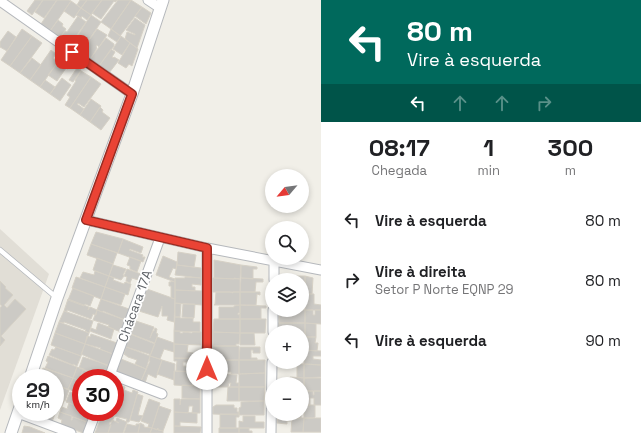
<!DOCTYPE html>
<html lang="pt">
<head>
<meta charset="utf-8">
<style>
  :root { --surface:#fff; --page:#f6f6f6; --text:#202124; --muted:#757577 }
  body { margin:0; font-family:"Space Grotesk",sans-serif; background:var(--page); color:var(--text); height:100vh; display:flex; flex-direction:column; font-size:15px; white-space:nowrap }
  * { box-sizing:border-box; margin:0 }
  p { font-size:13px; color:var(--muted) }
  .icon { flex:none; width:22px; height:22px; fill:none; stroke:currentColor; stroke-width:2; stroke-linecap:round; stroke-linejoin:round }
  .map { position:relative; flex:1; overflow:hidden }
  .sheet { display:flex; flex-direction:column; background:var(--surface); width:320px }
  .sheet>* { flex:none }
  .guide { background:#00695c; color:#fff; overflow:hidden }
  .needle { width:26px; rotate:241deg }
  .controls { position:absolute; left:265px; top:169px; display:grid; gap:8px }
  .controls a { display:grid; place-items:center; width:44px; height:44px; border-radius:50%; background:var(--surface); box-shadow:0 2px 6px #0003; font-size:20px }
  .speed { position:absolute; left:12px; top:369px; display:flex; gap:8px; font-size:20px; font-weight:700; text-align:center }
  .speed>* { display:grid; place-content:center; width:52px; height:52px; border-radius:50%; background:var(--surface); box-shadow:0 2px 6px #0003; line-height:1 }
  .speed small { font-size:10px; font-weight:400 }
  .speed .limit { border:6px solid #d22; background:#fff; color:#111 }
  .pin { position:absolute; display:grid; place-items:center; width:34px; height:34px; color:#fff; margin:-17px; border-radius:8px; box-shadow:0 2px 6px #0006 }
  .me { position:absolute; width:44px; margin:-22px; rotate:0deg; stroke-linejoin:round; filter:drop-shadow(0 0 3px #0008) }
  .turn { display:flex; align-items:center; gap:14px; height:84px; padding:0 20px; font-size:18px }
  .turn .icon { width:52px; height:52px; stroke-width:2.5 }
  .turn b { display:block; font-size:28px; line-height:34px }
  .lanes { display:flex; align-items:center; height:38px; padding:0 20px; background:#0003; justify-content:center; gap:20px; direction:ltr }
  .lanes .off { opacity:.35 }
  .eta { display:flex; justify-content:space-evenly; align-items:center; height:68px; text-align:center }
  .eta b { font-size:24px; font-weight:600; line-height:28px }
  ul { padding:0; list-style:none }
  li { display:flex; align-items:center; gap:12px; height:60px; padding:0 20px }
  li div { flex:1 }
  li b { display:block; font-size:15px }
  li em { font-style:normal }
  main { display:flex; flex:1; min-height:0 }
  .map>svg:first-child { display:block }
  .education { fill:#e1ded6 }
  .building { fill:#cccac5; stroke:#d6d1c6 }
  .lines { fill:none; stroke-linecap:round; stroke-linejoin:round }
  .service-casing { stroke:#b5b8bc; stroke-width:6 }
  .minor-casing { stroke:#b5b8bc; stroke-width:11 }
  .tertiary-casing { stroke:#b5b8bc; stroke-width:13 }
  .service { stroke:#fff; stroke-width:4.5 }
  .minor { stroke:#fff; stroke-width:9 }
  .tertiary { stroke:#fff; stroke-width:11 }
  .route-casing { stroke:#982c22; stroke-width:10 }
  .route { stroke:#ea4335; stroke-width:7 }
  .labels { text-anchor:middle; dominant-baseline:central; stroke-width:3.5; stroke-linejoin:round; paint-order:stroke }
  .street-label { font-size:13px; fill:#5f6368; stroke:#fff }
</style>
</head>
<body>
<main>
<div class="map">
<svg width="321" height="433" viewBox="0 0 321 433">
  <rect width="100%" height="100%" fill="#f1efe8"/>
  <!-- education -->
  <path class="education" d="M0 229 49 274 0 410Z"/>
  <!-- building -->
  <path class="building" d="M35 0H43L32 15 27 11Z
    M43 0H57L44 18 35 12Z
    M57 0H69L71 1 50 31 41 24Z
    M80 0H87L81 8 77 5Z
    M87 0H102L91 15 81 8Z
    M102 0H117L115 2 114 1 101 19 92 13Z
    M118 0H131L111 29 101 22Z
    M131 0 142 7 120 36 111 29Z
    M71 1 81 8 74 18 64 11Z
    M142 7 151 13 146 24 135 16Z
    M81 8 91 15 87 20 82 16 81 18 76 15Z
    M91 15 101 22 80 53 70 45 75 37 76 38Z
    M78 16 86 22 70 45 60 38 65 31 67 32Z
    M135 18 145 25 137 48 125 39 127 32 135 35V34L126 30Z
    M58 20 63 24 62 26 66 29 60 38 50 31Z
    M22 29 32 36 10 66 1 60Z
    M97 29 107 35 99 47 97 45 96 47 97 48 90 60 80 53Z
    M111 29 121 36 117 42 108 36Z
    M8 31 16 37 7 51 0 47V42Z
    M32 36 42 43 20 73 10 66Z
    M121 36 130 43 122 55 113 49Z
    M106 38 114 44V46L99 66 90 59Z
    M130 43 138 49 132 66 129 64 126 68 118 63Z
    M111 49 115 52 112 57 113 58 114 57 119 60 109 73 99 66Z
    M51 50 56 54 53 58 58 62 40 87 30 80Z
    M62 57 72 63 68 69 66 68 57 81 48 75Z
    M32 58 41 65 30 80 20 73Z
    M77 68 81 70 73 82 69 80Z
    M81 71 91 77 70 108 65 105 70 97 67 95 76 81 75 80Z
    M91 77 101 84 84 107 78 103 77 104 84 109 80 115 70 108Z
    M62 78 71 85 60 101 50 94Z
    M45 80 55 87 50 94 40 87Z
    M91 99 101 106 90 122 80 115Z
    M100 107 103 110 102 112 110 118 101 130 90 122Z
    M96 232 123 239 118 253 91 244Z
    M123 239 143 247 141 253 130 249 129 250 143 255 142 257H145L143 262 118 253Z
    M91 244 117 253 113 264 87 255Z
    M178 252 196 255 194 267 177 265Z
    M163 256 177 262 176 269 173 268 169 277 175 279V282L156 275Z
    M130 257 141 261 137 272 130 269V266L127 265Z
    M97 258 113 264 109 276 93 270Z
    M214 260 241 265 240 279 234 278V279L214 278Z
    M113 265 126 269 123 275 124 276 121 280 109 276Z
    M177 265 201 268V278L175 275Z
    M241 265 257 267V269H253V279L241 278Z
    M127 269 141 274 138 280 132 278 130 283 126 281 127 277 124 276Z
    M95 271 109 276 105 287 80 278 83 272 94 275Z
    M109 276 114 278 113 280 124 284 125 282 131 284 128 295 105 287Z
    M279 276H305V284H302V280H279Z
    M305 276 313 278 312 294H305Z
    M76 277 105 287 101 299 72 288Z
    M185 277 201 278V285L192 284V287H195V291L175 290V278H185Z
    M213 278 240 279V292H213Z
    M241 278 263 279V282H256L255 292H240Z
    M0 281 6 287 5 288 13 295 4 305 7 308 15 299 26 309 1 336 5 340 0 346V308L2 306 0 304Z
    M171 281 175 282V299L171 298V286H169V282H171Z
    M105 287 125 294 121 305 101 299Z
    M73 288 94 296 90 306 85 304 84 306 68 300Z
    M147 289 175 299 174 322 167 320 168 316H162V306L158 317 139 311Z
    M175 290 202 291V305L175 303Z
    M216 292H230L233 293V292H240V305H214L215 304Z
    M240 292H260V295L257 294 256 305H240Z
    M306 294H314V304L321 305V310H305Z
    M68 299 89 307 88 310 90 307 97 310 96 315 93 314 91 319 67 310V312L64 311Z
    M101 299 129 309 125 320 103 311 102 312 97 310Z
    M175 303 181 304 180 317H175Z
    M183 304H195L194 318 182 317Z
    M240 305V313H238V315L240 314V319H219V307H234V306Z
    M240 305 266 306V308H261V319H240Z
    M97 310 125 320 121 332 108 327 109 325 93 320Z
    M293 310H305V323H279V314H292Z
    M305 310H313V315H315V310H321V324L305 323Z
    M64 311 93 321 89 333 85 331 86 330 64 322 63 323 59 322Z
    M175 317H180V318H193V322H200V332L174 331Z
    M214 319H240V333L213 332Z
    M240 319H266L265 333H240Z
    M136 321 154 327 150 338 153 331H154L155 328 157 329 156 333 158 334 155 343 131 334Z
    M59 322 89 333 85 344 55 333Z
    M98 323 114 329 111 339 90 331 91 328 96 330Z
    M278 323H305V337H302V332H278Z
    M305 323 316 324V337H305Z
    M174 331H180V333H183V332L192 333 193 332H201V345L174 344Z
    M213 332 240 333 239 344H236V346H213Z
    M55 333 85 344 81 356 51 345Z
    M240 333H254L255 345H240Z
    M91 334 117 343 113 354 100 349 101 348 85 344 87 336 90 337Z
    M130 334 155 344 150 356 149 354 126 347Z
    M157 337 174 343V352L164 349 160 359 150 356Z
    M304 337H316L315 343H318L317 351 304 350Z
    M85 344 113 354 108 366 81 354Z
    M174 344 188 345 187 352 193 353V358H174Z
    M213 346H239V360H213Z
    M56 347 81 356 77 366 73 364V365L49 355 52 349 54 350Z
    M126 347 150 356 146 369 135 364 137 360 128 357 124 354Z
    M240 347H260V353H253V350H251V358H257V360H239Z
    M304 350 321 351V356H313V359L321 360V365L304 364Z
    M48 356 77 367 73 378 45 368 48 362 46 361Z
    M150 356 162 360 156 378 148 374 145 383 141 381 150 361 149 360Z
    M83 357 108 365 104 376 79 368Z
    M174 358 197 359V362H183V366L200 367V372L176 371 177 361H174Z
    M121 359 146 369 141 381 116 373Z
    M162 360 175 364 174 380 157 374Z
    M213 360H239V374H231V372H226V374L213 373Z
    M239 360H265V373L239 374Z
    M297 364H304V378L297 377Z
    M304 364 321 365V377L304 378Z
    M77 367 84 369 78 380 73 378Z
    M43 368 73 378 68 389 55 385V378H39Z
    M83 370 99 376V375L104 376V378H81V381H79Z
    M174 371 195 372V378H192V386L174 385Z
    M214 373 237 375 236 383H239V387H230L231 383H229L228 387H214Z
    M265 373V387H239V374Z
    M290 377 304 378V391H302V384H290Z
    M73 378 81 382V394L68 389Z
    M304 378H321V391H304Z
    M115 384 125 387 115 414 109 412H115Z
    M55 385 69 390 65 401 55 397Z
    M182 385 200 386V399L182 398Z
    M228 387H239V401H227Z
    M239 387H265L264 401H239Z
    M124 390 132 393 133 390 138 392 129 422H126L127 419 114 416Z
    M304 391H313V395H314V391H321V405H314V398H310V405H304Z
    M70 392 81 396 79 401H81V407L66 402Z
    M137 394 143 396 138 415 143 416 139 422 130 420Z
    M55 397 64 401 61 409H58L57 411 55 410Z
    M149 399 160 403 152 428 148 427 149 424 141 421Z
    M174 399H180V405L181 399H200V413H192L193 406H189L188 413 174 412Z
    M260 401H264V415H239V408L241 407V402Z
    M69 403 81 408V412H91L87 422 60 412 62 407 67 409Z
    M216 405H234V408H237V412H239V415L213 414V407Z
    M304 405H315V417L313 418H304Z
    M159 406 171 410 163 431 158 430V428L157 430 152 428Z
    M55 410 56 411 52 422 29 414 30 412H55Z
    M60 412 72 416 71 420H72L73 417 87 422 83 433 61 424 62 420 58 418Z
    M103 412H109L115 414 112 422H110L109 424 111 425 108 433H95Z
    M174 412 197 413V423L180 422V426H174Z
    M220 414H239V417H236V428H220Z
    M278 414H301V418H278Z
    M243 416H255V422H264V428H239V421L243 422Z
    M117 418 127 422 123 433H108L112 420 119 423 116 421Z
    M278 418H291V421H287V424L277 423Z
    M292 418H304L303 432H291Z
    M304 418H321V432H303Z
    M140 423 144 425V427L152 428 150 433H138Z
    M127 424 136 426V424H140L138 433H124Z
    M24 426 30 427 45 433H22Z
    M174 426 201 427 200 433H174Z
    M152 428 163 431V433H150Z
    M219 428H239V433H219Z
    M239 428H249V431H252V433H239Z"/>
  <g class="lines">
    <!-- service casing -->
    <g class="service-casing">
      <path id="service" d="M0 250 57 298"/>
    </g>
    <!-- minor casing -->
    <g class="minor-casing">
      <path id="minor" d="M148 0 160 8
        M0 1 132 94
        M86 220 207 248 321 270
        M274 280V261
        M273 332V310
        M110 374 162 394
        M109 378 160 238
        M18 413 71 433
        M88 433 96 412
        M207 433V248
        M271 433 272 362"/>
    </g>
    <!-- tertiary casing -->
    <g class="tertiary-casing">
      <path id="tertiary" d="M30 378 57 298 132 94 163 0
        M11 433 21 404"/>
    </g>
    <!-- service -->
    <use href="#service" class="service"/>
    <!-- minor -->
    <use href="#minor" class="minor"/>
    <!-- tertiary -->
    <use href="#tertiary" class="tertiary"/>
  </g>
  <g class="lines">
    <!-- route casing -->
    <g class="route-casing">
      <path id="route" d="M72 52 132 94 86 220 207 248V369"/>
    </g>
    <!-- route -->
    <use href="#route" class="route"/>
  </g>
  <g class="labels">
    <!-- street labels -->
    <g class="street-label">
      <text transform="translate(135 306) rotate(-70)">Chácara 17A</text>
    </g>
  </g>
</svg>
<div class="controls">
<a><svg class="needle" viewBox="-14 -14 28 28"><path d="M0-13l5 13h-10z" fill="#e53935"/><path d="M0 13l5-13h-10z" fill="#757577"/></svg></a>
<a><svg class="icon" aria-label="search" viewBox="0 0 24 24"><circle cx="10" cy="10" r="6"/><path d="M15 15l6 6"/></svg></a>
<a><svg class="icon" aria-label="layers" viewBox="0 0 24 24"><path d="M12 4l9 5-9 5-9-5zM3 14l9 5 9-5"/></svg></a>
<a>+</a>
<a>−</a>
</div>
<div class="speed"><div>29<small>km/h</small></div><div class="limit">30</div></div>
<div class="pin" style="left:72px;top:52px;background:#d93025"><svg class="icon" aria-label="arrive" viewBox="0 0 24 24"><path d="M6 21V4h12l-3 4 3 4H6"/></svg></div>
<svg class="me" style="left:207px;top:369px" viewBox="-20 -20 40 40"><circle r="19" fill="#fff"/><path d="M0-13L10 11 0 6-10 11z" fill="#ea4335"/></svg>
</div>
<section class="sheet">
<div class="guide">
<div class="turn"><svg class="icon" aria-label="left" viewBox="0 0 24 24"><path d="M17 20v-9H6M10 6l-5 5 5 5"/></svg><div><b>80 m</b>Vire à esquerda</div></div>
<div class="lanes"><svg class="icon" aria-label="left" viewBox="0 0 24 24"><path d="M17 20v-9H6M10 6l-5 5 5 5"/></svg><svg class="icon off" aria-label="ahead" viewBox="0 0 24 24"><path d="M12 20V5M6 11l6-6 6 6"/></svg><svg class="icon off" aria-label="ahead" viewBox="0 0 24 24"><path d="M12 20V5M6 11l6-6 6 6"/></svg><svg class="icon off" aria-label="right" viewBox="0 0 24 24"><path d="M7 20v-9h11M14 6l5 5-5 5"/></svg></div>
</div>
<div class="eta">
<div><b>08:17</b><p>Chegada</p></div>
<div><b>1</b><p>min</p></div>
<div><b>300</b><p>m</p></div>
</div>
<ul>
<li><svg class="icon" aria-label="left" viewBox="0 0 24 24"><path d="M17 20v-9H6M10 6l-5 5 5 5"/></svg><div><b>Vire à esquerda</b></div><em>80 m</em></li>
<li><svg class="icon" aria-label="right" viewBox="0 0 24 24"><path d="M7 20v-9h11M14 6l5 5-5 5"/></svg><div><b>Vire à direita</b><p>Setor P Norte EQNP 29</p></div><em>80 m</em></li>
<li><svg class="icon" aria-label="left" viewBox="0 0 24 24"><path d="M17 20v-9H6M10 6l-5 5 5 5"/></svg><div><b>Vire à esquerda</b></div><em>90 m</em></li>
</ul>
</section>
</main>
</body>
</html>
